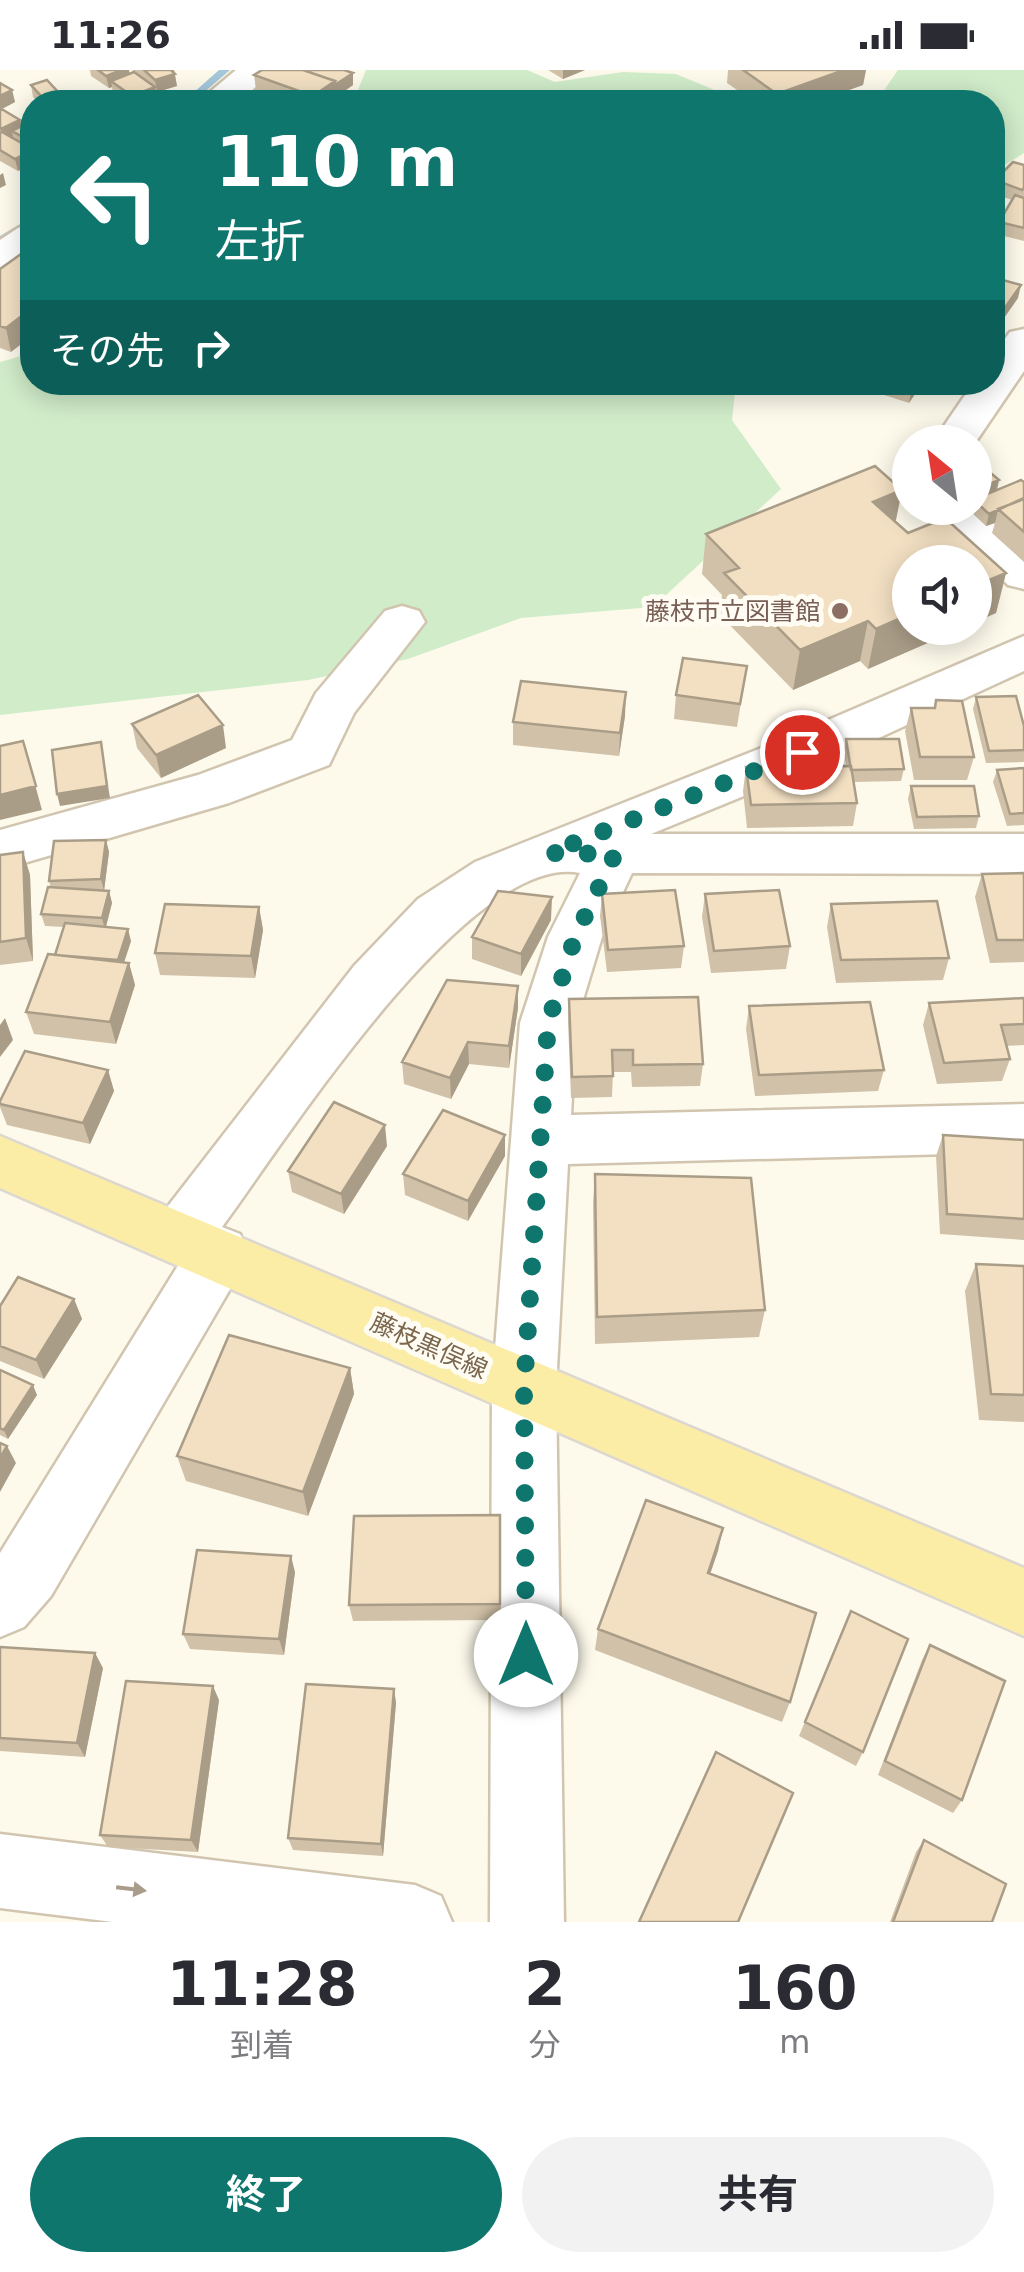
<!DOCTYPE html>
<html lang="ja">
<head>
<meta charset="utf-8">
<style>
  :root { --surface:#fff; --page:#f2f2f3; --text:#2b2b33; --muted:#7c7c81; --accent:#0f766e }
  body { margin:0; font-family:"DejaVu Sans","Noto Sans JP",sans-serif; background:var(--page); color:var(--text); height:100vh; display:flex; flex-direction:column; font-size:38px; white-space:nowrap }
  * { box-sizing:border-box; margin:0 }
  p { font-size:32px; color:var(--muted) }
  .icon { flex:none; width:55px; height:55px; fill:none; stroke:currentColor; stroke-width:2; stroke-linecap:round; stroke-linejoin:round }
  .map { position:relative; height:1852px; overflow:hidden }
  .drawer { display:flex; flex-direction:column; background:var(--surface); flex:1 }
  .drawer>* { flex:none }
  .top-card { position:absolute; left:20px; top:20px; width:985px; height:305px; border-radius:40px; box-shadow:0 5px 25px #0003; background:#0f766e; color:#fff; overflow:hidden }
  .needle { width:65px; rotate:330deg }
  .fabs { position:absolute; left:892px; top:355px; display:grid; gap:20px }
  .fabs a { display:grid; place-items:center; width:100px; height:100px; border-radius:50%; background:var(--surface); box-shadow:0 5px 25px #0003; font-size:50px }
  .pin { position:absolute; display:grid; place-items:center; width:85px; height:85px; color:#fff; margin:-42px; border:5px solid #fff; border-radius:50%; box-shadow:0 2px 10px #0007 }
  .me { position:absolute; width:110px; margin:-55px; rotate:0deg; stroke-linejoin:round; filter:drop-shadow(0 0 8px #0008) }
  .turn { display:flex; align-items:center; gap:35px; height:210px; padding:0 30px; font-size:45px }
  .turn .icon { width:130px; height:130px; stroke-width:2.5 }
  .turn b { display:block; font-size:70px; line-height:85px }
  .then { display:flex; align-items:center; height:95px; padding:0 30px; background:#0003; gap:20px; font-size:38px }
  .eta { display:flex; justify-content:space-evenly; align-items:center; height:170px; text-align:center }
  .eta b { font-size:60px; font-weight:700; line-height:70px }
  .primary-button { display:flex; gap:20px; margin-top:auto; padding:20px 30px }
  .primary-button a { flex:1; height:115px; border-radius:60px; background:var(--accent); color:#fff; font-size:40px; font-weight:700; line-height:115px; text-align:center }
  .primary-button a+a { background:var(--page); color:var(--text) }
  .status { display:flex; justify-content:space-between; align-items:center; height:70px; padding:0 50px; background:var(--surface); direction:ltr }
  .status svg { height:28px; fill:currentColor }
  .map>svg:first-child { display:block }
  .green { fill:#d0ecc9 }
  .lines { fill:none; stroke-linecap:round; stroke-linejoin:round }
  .stream { fill:#a5c7da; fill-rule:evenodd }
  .minor-casing { stroke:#d1c5b0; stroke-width:5 }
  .major-casing { stroke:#dcd7d1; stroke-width:5 }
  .minor { fill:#fff; fill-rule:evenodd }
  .major { fill:#fbeda5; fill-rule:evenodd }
  .wall { fill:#d1c1a8 }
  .shaded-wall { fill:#aa9d88 }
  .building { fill:#f3e0c3; stroke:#aa9d88; stroke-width:2.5 }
  .oneway { fill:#a99c8b }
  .route { stroke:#0f766e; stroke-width:18; stroke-dasharray:0 32.4 }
  .education-dot { fill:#8d6e63; stroke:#fffdf3; stroke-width:4 }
  .labels { text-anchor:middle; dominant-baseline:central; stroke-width:10; stroke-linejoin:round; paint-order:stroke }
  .education-label { font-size:25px; fill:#785e54; stroke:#fffdf3; text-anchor:end }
  .street-label { font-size:25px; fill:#7a664d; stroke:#fffdf3 }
</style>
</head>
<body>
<div class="status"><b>11:26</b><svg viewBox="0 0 49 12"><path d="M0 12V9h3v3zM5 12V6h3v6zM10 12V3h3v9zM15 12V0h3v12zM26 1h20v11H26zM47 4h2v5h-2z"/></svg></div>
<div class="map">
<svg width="1024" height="1852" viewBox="0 0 1024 1852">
  <rect width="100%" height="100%" fill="#fdfaec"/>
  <!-- green -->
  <path class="green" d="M366 0H527L555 12 623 2 676 4 729 26 737 32H353Z
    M898 0H1024V83L993 102 992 32H876Z
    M32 283V312L736 313 732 350 781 419 653 537 521 548 408 589 308 610 0 645V292Z"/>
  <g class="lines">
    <!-- stream -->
    <path class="stream" d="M219 0H230L193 32H183Z
      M32 147V154L0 174V166Z"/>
    <!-- minor casing -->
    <g class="minor-casing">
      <path id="minor" d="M236 0H276L238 32H198Z
        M32 154V183L14 196 0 200V170L18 158Z
        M1024 259V301L975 373 933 372 974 312H992V286L1010 262Z
        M975 436 1024 479V519L1008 515 928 438Z
        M402 536 419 541 425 552 354 643 329 695 229 733 0 800V760L198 705 292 670 316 623 385 541Z
        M1024 566V601L820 695 651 764H1024V804L632 803 602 867 576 953 571 1045 1024 1034V1082L568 1094 556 1318 564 1852H490L492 1318 520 953 548 867 580 803C468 781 283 1075 222 1157L240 1164 249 1183 240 1202 51 1526 24 1557 0 1567V1483L179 1194 158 1187 149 1168 158 1149 354 896 418 829 475 792 784 669Z
        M0 1764 415 1815 441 1826 452 1852H113L0 1838Z"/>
    </g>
    <!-- major casing -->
    <g class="major-casing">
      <path id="major" d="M0 1066 1024 1498V1566L0 1118Z"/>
    </g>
    <!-- minor -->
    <use href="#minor" class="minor"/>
    <!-- major -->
    <use href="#major" class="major"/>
  </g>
  <!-- wall -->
  <path class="wall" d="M90 0H129L130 4 135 3 132 0H174L177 16 157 22 155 21 157 29 149 32H126L113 23 112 17 109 18 91 6Z
    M548 0H585L563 9Z
    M728 0H866L863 15 815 32H754L727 13Z
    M254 5 353 15 336 27V32H268L257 28Z
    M0 13 12 20 15 32 2 39 20 50 22 56 31 53 28 38 32 36V94L18 101 0 91Z
    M31 15 79 30V32H38L33 27Z
    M1024 95V171L996 164 994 176 999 152 1012 130 992 123 995 110Z
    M0 199 11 282 0 278Z
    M992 207 1018 228 999 255 992 253Z
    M844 312H923L909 333Z
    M975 398 999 410 997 420 1024 412V492L992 463 995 453 986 456 971 442 972 438H975Z
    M902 420 895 452 908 463 1006 503 996 543 975 552V492L910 558H962L868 599 860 591 793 620 719 544 722 525 702 504 706 464Z
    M747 596 737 657 674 649 676 625Z
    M976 627 1024 656V692L986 693 973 639Z
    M936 630 974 687 967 710H914L905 661 911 638H934Z
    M625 646 619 686 513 675V652Z
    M132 654 226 678 161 708 137 678Z
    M846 669 904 699 901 711 854 712 857 733 853 756 747 758 743 721 746 697 846 696 844 681Z
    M1024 698V755L1007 756 993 712 997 700Z
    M911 716 979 746 976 758 914 759 908 729Z
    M106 770 109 782 104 821H109L112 833 106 857 131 871 124 892 129 893 135 915 116 974 34 964 26 942 55 885 64 857 45 856 41 844 51 818 49 811Z
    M23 782 30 805 33 891 0 895V785Z
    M1024 803V892L990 893 975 827 982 804Z
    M602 824 684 876 681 898 607 902 600 846Z
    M705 824 790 876 786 899 711 903 702 847Z
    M831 834 949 888 943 910 836 913 827 857Z
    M259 837 263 860 255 908 160 905 155 883Z
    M551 850 521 906 472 889V867Z
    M1024 928V975L1007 976 1010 989 1002 1011 937 1014 923 955 929 933Z
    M569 929 703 994 700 1016 632 1017 631 1002H613L612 1027 571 1028 568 951Z
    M749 936 884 1000 878 1021 755 1026 746 959Z
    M518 938 509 998 469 994 451 1029 404 1014 402 992Z
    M108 1000 114 1021 90 1074 7 1055 0 1037V1031Z
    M943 1065 1024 1070V1170L940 1164 936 1086Z
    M387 1076 344 1144 292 1122 288 1101Z
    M505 1086 468 1151 405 1125 403 1104Z
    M595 1104 765 1240 759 1267 595 1274 593 1133Z
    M976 1194 1024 1196V1352L979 1350 965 1221Z
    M74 1229 82 1249 44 1309 0 1291V1236Z
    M350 1298 354 1324 308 1446 186 1411 177 1386Z
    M0 1300 37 1325 8 1369 0 1365Z
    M500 1445 501 1550 353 1551 349 1535Z
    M723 1458 710 1504 790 1632 782 1652 595 1580 598 1559Z
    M295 1502 284 1585 190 1579 183 1564Z
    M851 1541 863 1682 856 1696 799 1666Z
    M930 1575 962 1730 953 1743 878 1705 922 1590Z
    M0 1577 103 1598 85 1687 0 1681Z
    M394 1619 396 1633 383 1786 293 1780 288 1768Z
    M219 1630 198 1782 108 1777 100 1765Z
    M924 1770 992 1852H890L916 1782Z"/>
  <!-- shaded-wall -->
  <path class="shaded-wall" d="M122 0H129L130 10 111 11 112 17 109 18 106 6Z
    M168 0H174L177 16 157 22 155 10Z
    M563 0H585L563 9Z
    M844 0H866L863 15 815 32H776L777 24Z
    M353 3V15L336 27V32H314L313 26 335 11Z
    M155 17 157 29 149 32H133L132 26Z
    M12 20 15 32 0 40V26Z
    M20 50 23 63 12 61 13 67 4 72 1 59Z
    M32 80V94L18 101 15 89Z
    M3 103 6 115 0 118V105Z
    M1021 215 1018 228 999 255 1002 242Z
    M32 238V266L11 282 6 258Z
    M913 312H923L909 333Z
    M999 410 996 423 975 431V420Z
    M902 420 894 460 873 432Z
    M998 440 995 453 986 456 989 444Z
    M1006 503 996 543 975 552V516Z
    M910 544V558H962L868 599 876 559Z
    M868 551 860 591 793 620 800 580Z
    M626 622 625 646 619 686 620 663Z
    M223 655 226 678 161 708 156 685Z
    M23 671 42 740 0 750V725Z
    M101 672 110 728 60 736 57 724Z
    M106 770 109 782 104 821 101 809Z
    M23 782 30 805 33 891 26 868Z
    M109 821 112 833 105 860 102 848Z
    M552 827 551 850 521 906V884Z
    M259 837 263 860 255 908 251 886Z
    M128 859 131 871 121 902 118 890Z
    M129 893 135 915 116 974 110 952Z
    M518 916V938L509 998V976Z
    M5 948 13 970 0 987V955Z
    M468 972 469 994 451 1029 450 1008Z
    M108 1000 114 1021 90 1074 83 1053Z
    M385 1055 387 1076 344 1144 341 1124Z
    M505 1065V1086L468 1151V1131Z
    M74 1229 82 1249 44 1309 36 1290Z
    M350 1298 354 1324 308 1446 303 1422Z
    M33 1315 37 1325 8 1369 4 1360Z
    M7 1376 16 1393 0 1422V1388Z
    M723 1458 718 1481 703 1525 708 1503Z
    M291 1486 295 1502 284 1585 279 1569Z
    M95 1583 103 1598 85 1687 77 1673Z
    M213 1616 219 1630 198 1782 191 1770Z
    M394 1619 396 1633 383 1786 381 1774Z"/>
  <!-- building -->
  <path class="building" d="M98 0H122L106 6Z
    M144 0H171L175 4 155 10Z
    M262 0H303L335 11 313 26 254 5Z
    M303 0H344L353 3 335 15V11Z
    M743 0H844L777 24Z
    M134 2 155 17 132 26 111 11Z
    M47 10 59 23 43 28 31 15Z
    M0 13 12 20 0 26Z
    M63 23 79 30 74 32H40Z
    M103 28 113 32H95Z
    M0 38 20 50 1 59H0Z
    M30 52 32 53V72L12 61Z
    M2 62 32 79V80L15 89 0 80V63Z
    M1013 92 1024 95V118L1022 120 995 110Z
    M1015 125 1024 128V158L999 152Z
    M28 179 32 180V238L6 258 0 256V199Z
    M992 207 1021 215 1002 242 992 239Z
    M981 395 999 410 975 420V398Z
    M875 396 902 420 873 432 908 463 945 448 1006 503 975 516V492H910V544L876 559 868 551 800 580 724 503 739 498 706 464Z
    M1021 410 1024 412V428L989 444 975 431V429Z
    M1024 429V462L998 439Z
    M683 588 747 596 740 634 676 625Z
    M521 611 626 622 620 663 513 652Z
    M198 625 223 655 156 685 132 654Z
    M1016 626 1024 656V680L989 681 976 627Z
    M936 630 962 631 974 687H920L911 638H935Z
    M846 669H899L904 699 851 700Z
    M23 671 36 716 0 725V676Z
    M101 672 107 716 57 724 52 680Z
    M851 696 857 733 751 735 746 697Z
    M1024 698V743L1010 744 997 700Z
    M911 716H974L979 746 917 747Z
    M106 770 101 809 49 811 54 771Z
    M23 782 26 868 0 872V785Z
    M1024 803V870H997L982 804Z
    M48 817 109 821 102 848 41 844Z
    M675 820 684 876 608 880 602 824Z
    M779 820 790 876 714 881 705 824Z
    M498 821 552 827 521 884 472 867Z
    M937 831 949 888 841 890 831 834Z
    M165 834 259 837 251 886 155 883Z
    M65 853 128 859 118 890 55 885Z
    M48 884 129 893 110 952 26 942Z
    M447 910 518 916 509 976 468 972 450 1008 402 992Z
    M698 927 703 994 633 995V980H612L613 1006 572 1007 569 929Z
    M1024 928V954L1001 955 1010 989 944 993 929 933Z
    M870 932 884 1000 759 1005 749 936Z
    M25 981 108 1000 83 1053 0 1034V1031Z
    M334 1032 385 1055 341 1124 288 1101Z
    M443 1040 505 1065 468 1131 403 1104Z
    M943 1065 1024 1070V1149L947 1144Z
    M595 1104 751 1108 765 1240 597 1247Z
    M976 1194 1024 1196V1325L991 1324Z
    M18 1207 74 1229 36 1290 0 1276V1236Z
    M229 1265 350 1298 303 1422 177 1386Z
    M0 1300 33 1315 4 1360 0 1358Z
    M0 1373 7 1376 0 1388Z
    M646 1430 723 1458 708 1503 816 1543 790 1632 598 1559Z
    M500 1445V1534L349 1535 354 1446Z
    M197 1480 291 1486 279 1569 183 1564Z
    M851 1541 908 1569 863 1682 805 1652Z
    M930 1575 1005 1611 962 1730 885 1691Z
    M0 1577 95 1583 77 1673 0 1668Z
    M126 1611 213 1616 191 1770 100 1765Z
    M306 1614 394 1619 381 1774 288 1768Z
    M716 1682 793 1723 738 1852H639Z
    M924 1770 1006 1814 992 1852H893Z"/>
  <!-- one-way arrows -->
  <defs><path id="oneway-solid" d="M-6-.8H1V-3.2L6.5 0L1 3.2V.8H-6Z" transform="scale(2.5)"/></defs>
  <use class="oneway" href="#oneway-solid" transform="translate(131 1819) rotate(7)"/>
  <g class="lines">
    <!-- route -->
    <path class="route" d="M526 1585 524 1318 548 953 575 867 615 784 549 783 802 682"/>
  </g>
  <!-- markers -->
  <circle class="education-dot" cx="840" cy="541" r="10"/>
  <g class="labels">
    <!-- education labels -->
    <g class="education-label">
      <text x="820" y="541">藤枝市立図書館</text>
    </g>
    <!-- street labels -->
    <g class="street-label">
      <text transform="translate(429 1276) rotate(24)">藤枝黒俣線</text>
    </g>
  </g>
</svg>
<div class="fabs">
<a><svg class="needle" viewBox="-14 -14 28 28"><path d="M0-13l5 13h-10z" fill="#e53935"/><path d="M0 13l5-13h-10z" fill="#7c7c81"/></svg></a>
<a><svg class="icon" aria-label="sound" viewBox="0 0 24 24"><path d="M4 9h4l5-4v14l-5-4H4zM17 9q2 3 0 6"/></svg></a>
</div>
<div class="pin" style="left:802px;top:682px;background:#d93025"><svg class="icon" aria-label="arrive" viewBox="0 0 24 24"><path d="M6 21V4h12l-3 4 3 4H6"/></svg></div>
<svg class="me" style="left:526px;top:1585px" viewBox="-20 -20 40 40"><circle r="19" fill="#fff"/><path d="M0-13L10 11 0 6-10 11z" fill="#0f766e"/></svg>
<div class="top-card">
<div class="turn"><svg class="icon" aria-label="left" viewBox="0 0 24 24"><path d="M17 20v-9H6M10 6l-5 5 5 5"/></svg><div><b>110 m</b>左折</div></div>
<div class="then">その先<svg class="icon" aria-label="right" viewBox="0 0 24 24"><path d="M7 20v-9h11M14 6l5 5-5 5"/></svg></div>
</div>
</div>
<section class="drawer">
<div class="eta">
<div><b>11:28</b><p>到着</p></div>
<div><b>2</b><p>分</p></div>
<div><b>160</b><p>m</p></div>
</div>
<div class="primary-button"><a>終了</a><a>共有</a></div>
</section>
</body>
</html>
